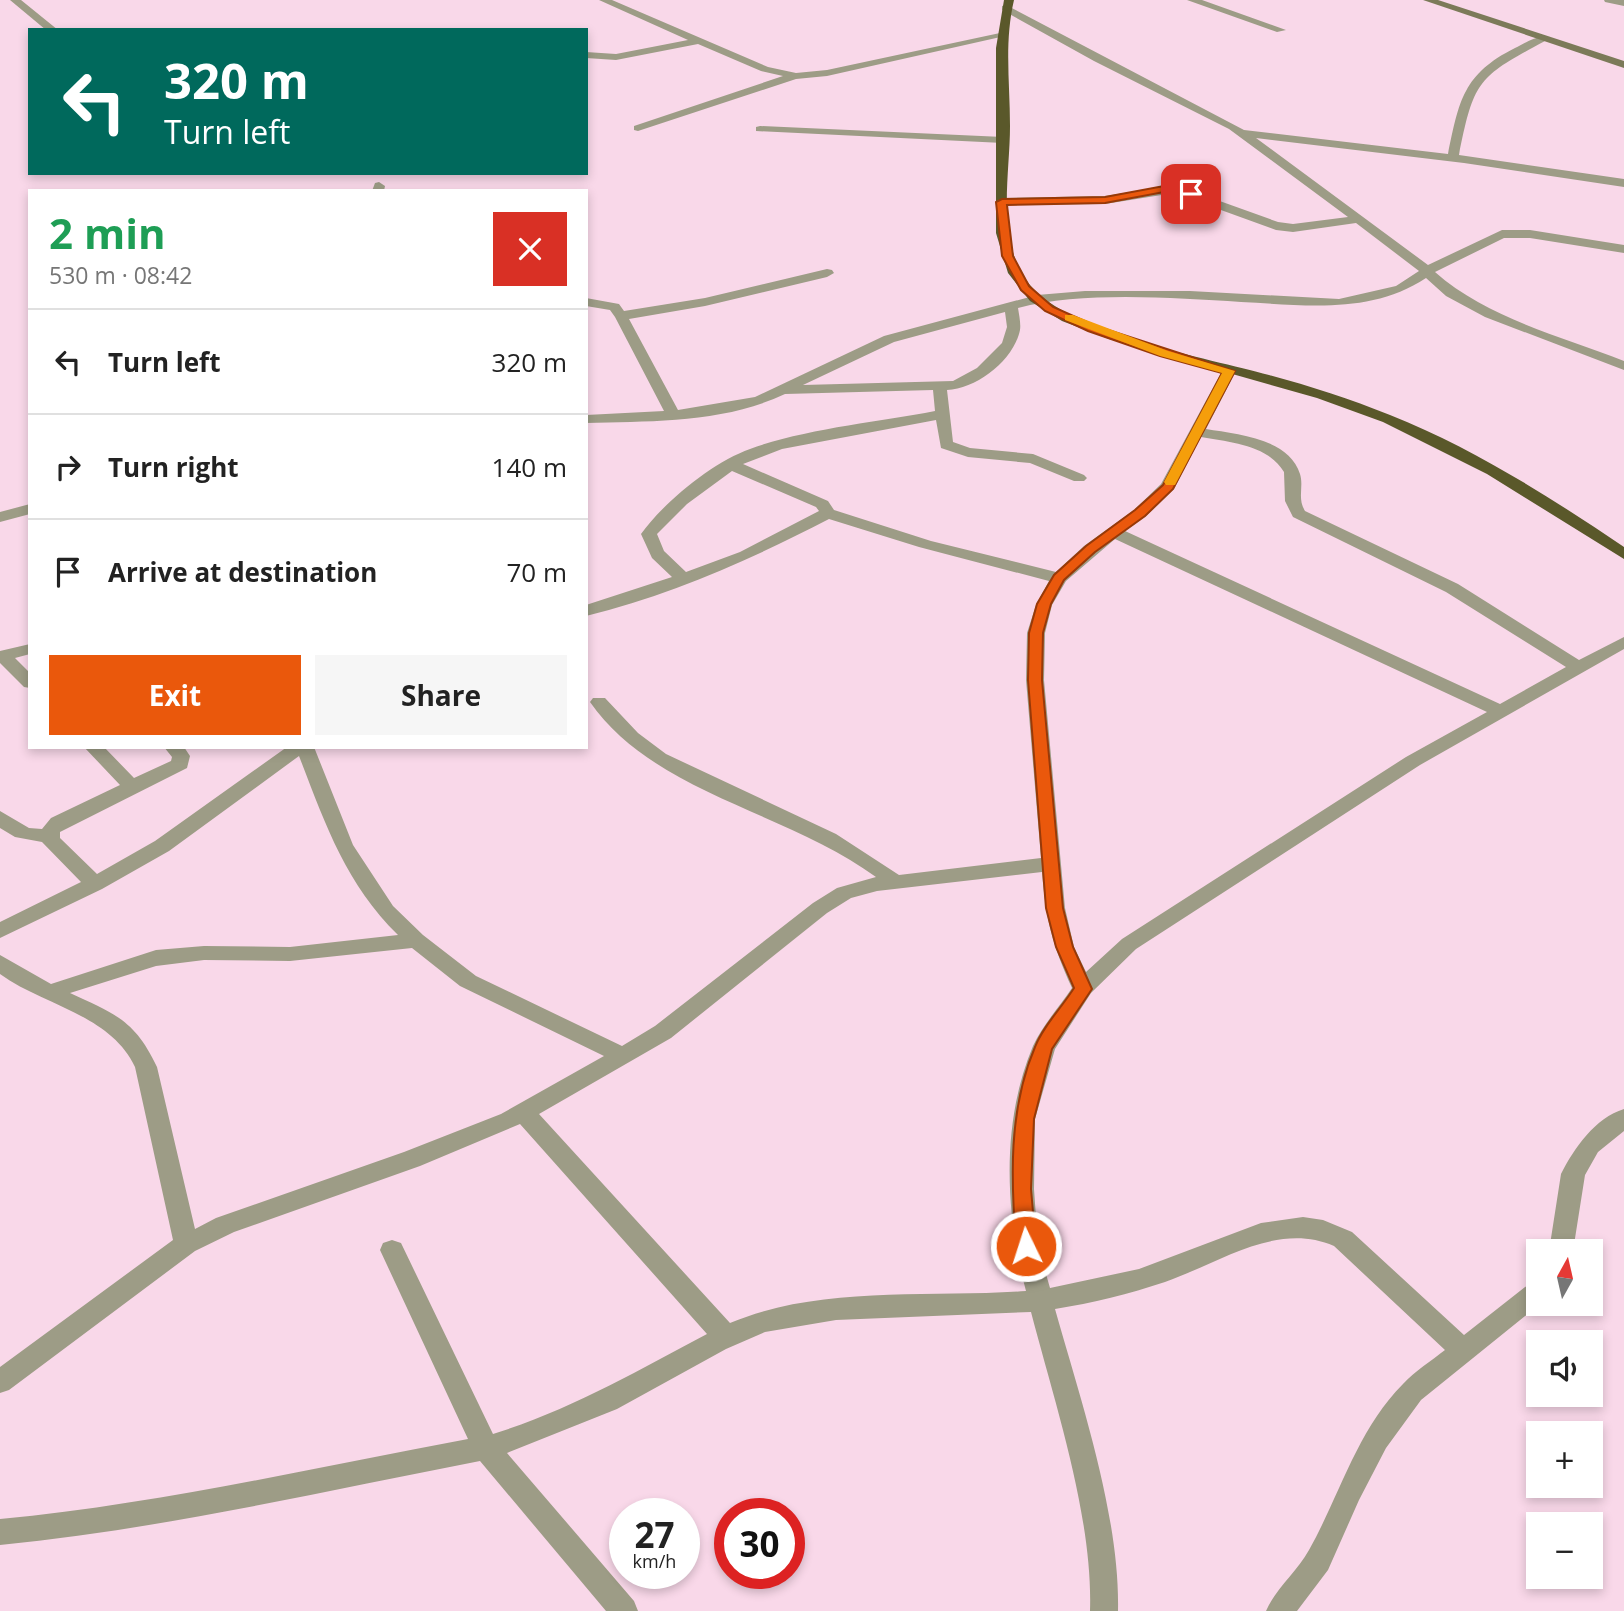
<!DOCTYPE html>
<html lang="en">
<head>
<meta charset="utf-8">
<style>
  :root { --surface:#fff; --page:#f6f6f6; --text:#222; --muted:#767676; --line:#e0e0e0; --accent:#ea580c }
  body { margin:0; font-family:"Open Sans",sans-serif; background:var(--page); color:var(--text); height:100vh; display:flex; flex-direction:column; font-size:26px; white-space:nowrap }
  * { box-sizing:border-box; margin:0 }
  p { font-size:23px; color:var(--muted) }
  .icon { flex:none; width:38px; height:38px; fill:none; stroke:currentColor; stroke-width:2; stroke-linecap:round; stroke-linejoin:round }
  .map { position:relative; flex:1; overflow:hidden }
  .panel { position:absolute; left:28px; top:189px; width:560px; height:560px; display:flex; flex-direction:column; background:var(--surface); border-radius:0px; box-shadow:0 4px 10px #0003 }
  .panel>* { flex:none }
  .banner { position:absolute; left:28px; top:28px; width:560px; height:147px; border-radius:0px; box-shadow:0 4px 10px #0003; background:#00695c; color:#fff; overflow:hidden }
  .needle { width:46px; rotate:8deg }
  .tools { position:absolute; left:1526px; top:1239px; display:grid; gap:14px }
  .tools a { display:grid; place-items:center; width:77px; height:77px; border-radius:0px; background:var(--surface); box-shadow:0 4px 10px #0003; font-size:35px }
  .speed { position:absolute; left:609px; top:1498px; display:flex; gap:14px; font-size:35px; font-weight:700; text-align:center }
  .speed>* { display:grid; place-content:center; width:91px; height:91px; border-radius:50%; background:var(--surface); box-shadow:0 4px 10px #0003; line-height:1 }
  .speed small { font-size:18px; font-weight:400 }
  .speed .limit { border:10px solid #d22; background:#fff; color:#111 }
  .pin { position:absolute; display:grid; place-items:center; width:60px; height:60px; color:#fff; margin:-30px; border-radius:14px; box-shadow:0 4px 10px #0006 }
  .me { position:absolute; width:77px; margin:-38px; rotate:356deg; stroke-linejoin:round; filter:drop-shadow(0 0 5px #0008) }
  .turn { display:flex; align-items:center; gap:24px; height:147px; padding:0 21px; font-size:32px }
  .turn .icon { width:91px; height:91px; stroke-width:2.5 }
  .turn b { display:block; font-size:49px; line-height:60px }
  .round { display:grid; place-items:center; flex:none; width:74px; height:74px; border-radius:0px; background:var(--page) }
  .overview { display:flex; align-items:center; justify-content:space-between; height:119px; padding:0 21px }
  h1 { font-size:42px; font-weight:700; line-height:52px; color:#1e9e55 }
  .cta { display:flex; gap:14px; margin-top:auto; padding:14px 21px }
  .cta a { flex:1; height:80px; border-radius:0px; background:var(--accent); color:#fff; font-size:28px; font-weight:700; line-height:80px; text-align:center }
  .cta a+a { background:var(--page); color:var(--text) }
  ul { padding:0; list-style:none }
  li { display:flex; align-items:center; gap:21px; height:105px; padding:0 21px; border-top:2px solid var(--line) }
  li div { flex:1 }
  li b { display:block; font-size:26px }
  li em { font-style:normal }
  .map>svg:first-child { display:block }
  .lines { fill:none; stroke-linecap:round; stroke-linejoin:round }
  .minor { fill:#9d9c86; fill-rule:evenodd }
  .secondary { fill:#7c7a59; fill-rule:evenodd }
  .trunk { fill:#5a582a; fill-rule:evenodd }
  .route { fill:#ea580c; stroke:#983908; stroke-width:2 }
  .slow { fill:#f59e0b }
</style>
</head>
<body>
<div class="map">
<svg width="1624" height="1611" viewBox="0 0 1624 1611">
  <rect width="100%" height="100%" fill="#f9d8e9"/>
  <g class="lines">
    <!-- minor -->
    <path class="minor" d="M10 0H21L58 30H46Z
      M599 0H612L768 67 796 73 827 70 1000 33 1005 36 827 76 796 79 638 131 634 130V126L783 76 761 71 698 44 616 60 586 58V52L616 54 688 40Z
      M1187 0H1202L1286 30 1277 32Z
      M1604 0H1624V6L1605 2Z
      M1006 5 1244 130 1448 154C1459 101 1463 74 1515 48 1524 44 1534 36 1545 37V41C1478 77 1474 80 1459 155L1624 179V187L1464 163 1256 138 1428 265 1502 230H1530L1624 245V253L1530 238H1504L1435 272C1487 318 1560 336 1624 361V370L1485 317 1446 296 1426 278C1370 315 1305 305 1241 302 1173 298 1083 291 1018 308 1019 315 1021 323 1020 330 1014 360 977 389 947 390L953 442 970 448 1033 454 1084 475 1087 478 1084 481H1074L1030 463 968 457 941 448 936 420 782 449 743 464 828 501 834 510 931 541 1056 572 1084 546 1134 510 1161 484 1222 371 1229 367 1236 371 1206 429C1236 434 1289 438 1300 474 1304 487 1297 498 1305 511L1458 584 1579 660 1624 637V649L1420 765 1136 949 1091 993 1055 1049 1035 1119 1034 1189 1038 1246 1050 1288 1139 1269 1261 1223 1303 1217 1323 1220 1352 1232 1464 1335 1529 1284 1538 1280 1540 1304 1421 1400 1386 1448 1359 1500 1328 1570 1297 1611H1266C1276 1588 1297 1572 1309 1550 1340 1495 1357 1430 1403 1384 1415 1371 1431 1361 1445 1350L1334 1246C1277 1221 1219 1263 1165 1282 1129 1294 1093 1303 1055 1309 1081 1401 1120 1516 1118 1611H1090C1093 1517 1055 1404 1031 1312L836 1320 765 1332 726 1349 617 1409 507 1453 634 1601 638 1611H606L480 1461C320 1492 162 1529 0 1545V1519C158 1504 312 1468 468 1439L380 1250 383 1243 392 1240 401 1243 493 1434C570 1410 637 1371 707 1334L520 1124 420 1166 234 1232 195 1251 9 1390 0 1393V1367L173 1240 135 1067C110 1014 44 1006 0 974V955L51 984 156 950 204 946 290 947 398 935C345 883 325 823 299 756L169 851 102 889 0 938V922L81 882 42 842 15 837 0 828V811L29 828 42 829 51 818 120 785 84 747H104L134 778 171 761 172 757 164 747H184L190 756 187 768 60 832V838L97 874 155 841 287 747H314L353 845 393 906 423 935 476 976 622 1046 655 1026 813 903 837 888 876 877C788 812 653 793 590 702L593 698H605L638 733 666 754 836 834 899 875 1041 858 1026 680 1027 633 1036 605 1049 581 919 547 829 519C752 559 671 595 586 616V605L672 577 652 558 641 534C664 502 713 462 750 449 804 429 878 422 935 411L933 390 785 394C724 423 652 421 586 423V415L664 411 615 317 610 310 586 306V298L619 304 624 311 705 298 827 269 832 270 834 273 827 277 705 306 629 319 678 410 755 397 884 336 1037 295 1085 291H1190L1339 299 1396 286 1419 271 1356 223 1293 232 1276 230 1174 193 1105 204 998 205V199L1002 198 1105 196 1175 185 1278 222 1293 224 1348 217 1229 129 1094 61 1002 10V6ZM1005 312 1007 327 1002 343 977 368 953 381 803 385 894 342ZM1201 437C1230 442 1268 445 1284 472L1285 501 1293 517 1446 592 1566 667 1500 704 1125 531 1146 516 1174 489ZM732 471 816 507 819 511 740 552 686 572 664 551 657 534 687 504ZM1115 539 1487 712 1406 757 1122 939 1086 972 1074 947 1065 908 1044 680 1045 633 1052 605 1066 581ZM1042 872C1046 920 1052 944 1072 988 1060 1006 1042 1026 1033 1046 1001 1122 1005 1213 1026 1291 929 1298 820 1285 730 1323L539 1114 671 1038 827 913 851 898 877 891ZM412 948 460 986 604 1056 501 1114 404 1152 216 1218 195 1229 157 1067C135 1020 115 1014 70 993L156 966 204 960 290 961Z
      M760 126 1003 137 1009 140 1003 143 756 131V127Z
      M379 182 385 186 384 191H372L375 183Z
      M30 504V514L0 522V512Z
      M30 644V654L15 658 30 673V688L24 687 0 663V651Z
      M1624 1109V1131L1598 1152 1585 1175 1573 1251H1549L1561 1174C1574 1148 1595 1118 1624 1109Z"/>
    <!-- secondary -->
    <path class="secondary" d="M1423 0H1438L1624 61V68Z"/>
    <!-- trunk -->
    <path class="trunk" d="M1004 0H1014C1004 43 1010 83 1010 126 1010 177 995 242 1030 285 1070 334 1208 358 1269 375 1310 386 1350 399 1390 415 1473 448 1550 497 1624 547V559L1487 474 1383 422 1317 398 1109 339 1062 321 1030 301 1008 273 996 233V48Z"/>
  </g>
  <!-- route -->
  <path class="route" d="M1164 186 1196 194 1191 197 1164 192 1105 203 1007 205 1013 256 1029 286 1053 307 1096 326 1235 371 1173 489 1145 516 1095 552 1064 580 1051 604 1043 633 1042 680 1063 908 1073 947 1092 989 1052 1049 1034 1119 1031 1189 1036 1246 1033 1252 1026 1254 1019 1252 1016 1246C1011 1180 1008 1110 1035 1047 1043 1026 1062 1007 1074 988L1056 947 1046 908 1028 680 1029 633 1037 604 1054 575 1086 546 1135 510 1163 485 1222 373 1160 356 1088 331 1045 311 1021 290 1002 256 996 202 1002 199 1105 197Z"/>
  <!-- slow -->
  <path class="slow" d="M1065 315H1073L1168 351 1235 371 1175 485H1166L1164 482 1222 373 1160 356 1065 320Z"/>
</svg>
<div class="tools">
<a><svg class="needle" viewBox="-14 -14 28 28"><path d="M0-13l5 13h-10z" fill="#e53935"/><path d="M0 13l5-13h-10z" fill="#767676"/></svg></a>
<a><svg class="icon" aria-label="sound" viewBox="0 0 24 24"><path d="M4 9h4l5-4v14l-5-4H4zM17 9q2 3 0 6"/></svg></a>
<a>+</a>
<a>−</a>
</div>
<div class="speed"><div>27<small>km/h</small></div><div class="limit">30</div></div>
<div class="pin" style="left:1191px;top:194px;background:#d93025"><svg class="icon" aria-label="arrive" viewBox="0 0 24 24"><path d="M6 21V4h12l-3 4 3 4H6"/></svg></div>
<svg class="me" style="left:1026px;top:1246px" viewBox="-20 -20 40 40"><circle r="17" fill="#ea580c" stroke="#fff" stroke-width="3"/><path d="M0-11L8 9 0 5-8 9z" fill="#fff"/></svg>
<div class="banner">
<div class="turn"><svg class="icon" aria-label="left" viewBox="0 0 24 24"><path d="M17 20v-9H6M10 6l-5 5 5 5"/></svg><div><b>320 m</b>Turn left</div></div>
</div>
<section class="panel">
<div class="overview"><div><h1>2 min</h1><p>530 m · 08:42</p></div><a class="round" style="background:#d93025;color:#fff"><svg class="icon" aria-label="close" viewBox="0 0 24 24"><path d="M6 6l12 12M18 6L6 18"/></svg></a></div>
<ul>
<li><svg class="icon" aria-label="left" viewBox="0 0 24 24"><path d="M17 20v-9H6M10 6l-5 5 5 5"/></svg><div><b>Turn left</b></div><em>320 m</em></li>
<li><svg class="icon" aria-label="right" viewBox="0 0 24 24"><path d="M7 20v-9h11M14 6l5 5-5 5"/></svg><div><b>Turn right</b></div><em>140 m</em></li>
<li><svg class="icon" aria-label="arrive" viewBox="0 0 24 24"><path d="M6 21V4h12l-3 4 3 4H6"/></svg><div><b>Arrive at destination</b></div><em>70 m</em></li>
</ul>
<div class="cta"><a>Exit</a><a>Share</a></div>
</section>
</div>
</body>
</html>
